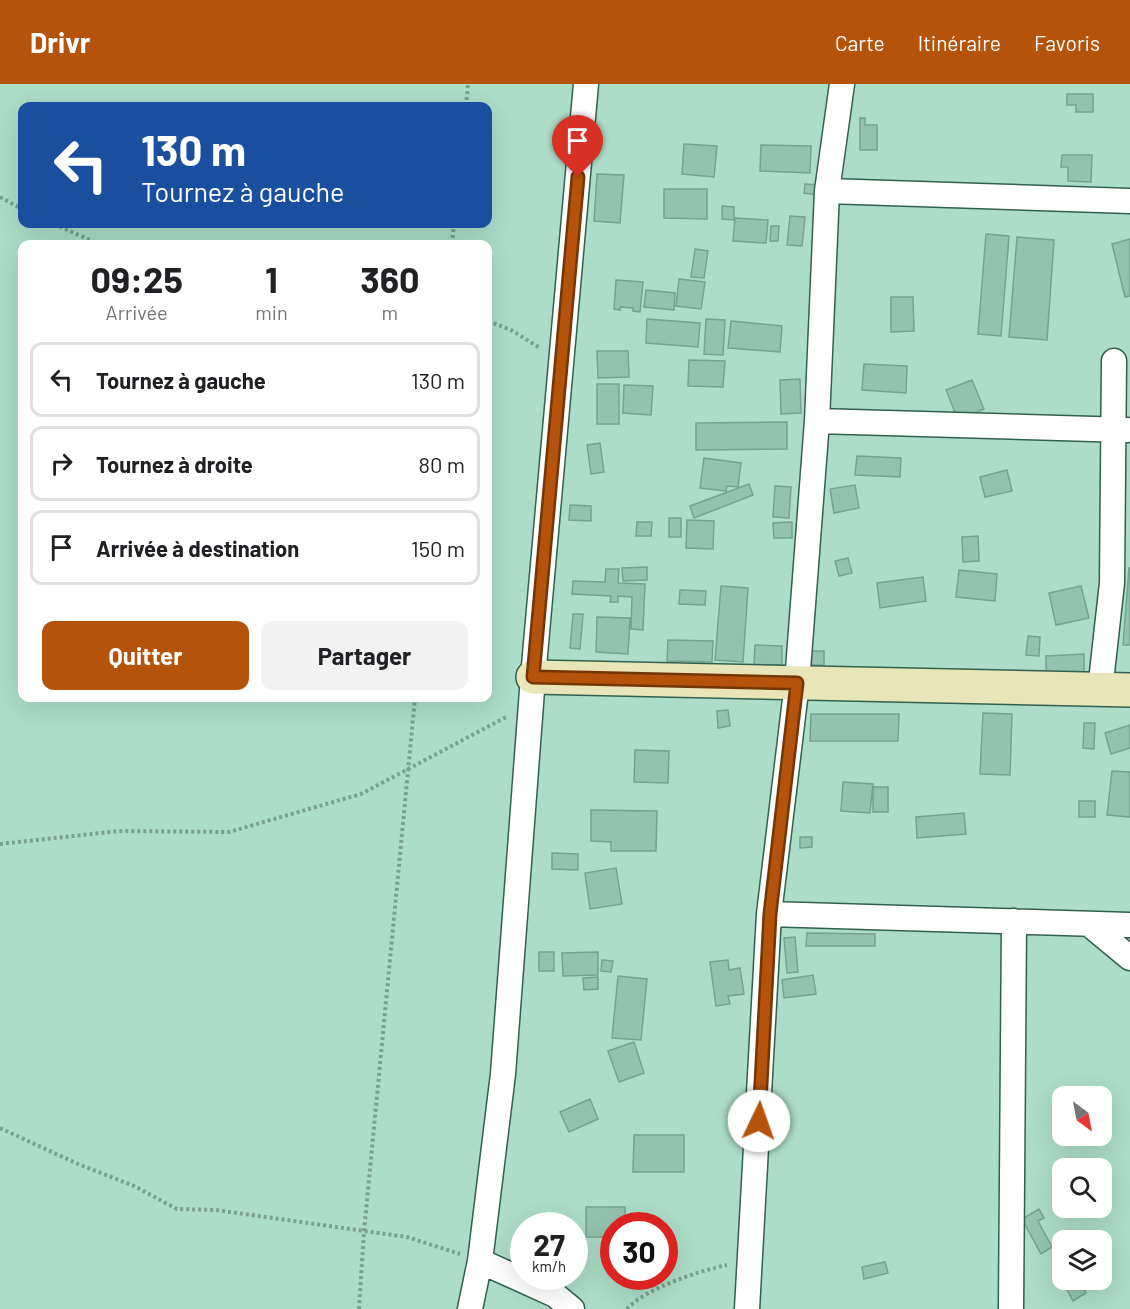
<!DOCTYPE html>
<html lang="fr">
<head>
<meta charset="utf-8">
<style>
  :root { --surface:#fff; --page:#f2f2f2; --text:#202124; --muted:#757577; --line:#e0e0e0; --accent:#b45309 }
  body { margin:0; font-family:Barlow,sans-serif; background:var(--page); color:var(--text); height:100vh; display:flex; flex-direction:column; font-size:22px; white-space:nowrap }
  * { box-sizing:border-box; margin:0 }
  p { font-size:20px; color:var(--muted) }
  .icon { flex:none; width:33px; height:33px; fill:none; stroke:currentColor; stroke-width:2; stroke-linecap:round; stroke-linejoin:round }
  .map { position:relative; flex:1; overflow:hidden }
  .panel { position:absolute; left:18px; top:156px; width:474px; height:462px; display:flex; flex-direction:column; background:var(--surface); border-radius:12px; box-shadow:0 6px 24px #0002 }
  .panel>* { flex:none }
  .guide { position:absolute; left:18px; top:18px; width:474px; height:126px; border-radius:12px; box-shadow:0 6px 24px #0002; background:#1a4fa0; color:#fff; overflow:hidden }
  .needle { width:39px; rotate:148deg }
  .buttons { position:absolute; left:1052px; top:1002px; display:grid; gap:12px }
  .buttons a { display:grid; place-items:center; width:60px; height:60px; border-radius:12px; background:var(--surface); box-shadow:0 6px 24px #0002; font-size:30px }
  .speed { position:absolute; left:510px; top:1128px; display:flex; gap:12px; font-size:30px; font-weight:700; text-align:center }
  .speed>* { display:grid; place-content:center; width:78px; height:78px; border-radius:50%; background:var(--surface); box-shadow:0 6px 24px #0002; line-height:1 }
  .speed small { font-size:15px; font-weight:400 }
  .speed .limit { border:9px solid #d22; background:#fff; color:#111 }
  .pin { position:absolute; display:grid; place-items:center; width:51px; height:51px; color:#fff; margin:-62px -26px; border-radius:50% 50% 50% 0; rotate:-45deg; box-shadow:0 0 6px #0007 }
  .pin .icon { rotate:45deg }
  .me { position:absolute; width:66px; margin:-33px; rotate:3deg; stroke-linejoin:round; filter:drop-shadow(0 0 4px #0008) }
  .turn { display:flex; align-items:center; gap:21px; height:126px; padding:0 24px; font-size:27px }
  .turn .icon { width:78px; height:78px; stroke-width:2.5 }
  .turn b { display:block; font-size:42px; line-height:51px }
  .eta { display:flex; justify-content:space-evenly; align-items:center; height:102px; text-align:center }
  .eta b { font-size:36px; font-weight:700; line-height:42px }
  .primary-button { display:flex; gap:12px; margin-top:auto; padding:12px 24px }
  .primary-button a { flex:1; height:69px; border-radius:12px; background:var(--accent); color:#fff; font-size:24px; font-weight:700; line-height:69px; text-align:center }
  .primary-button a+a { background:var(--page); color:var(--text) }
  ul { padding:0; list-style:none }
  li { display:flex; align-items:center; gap:18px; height:75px; margin:0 12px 9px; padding:0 12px; border:3px solid var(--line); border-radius:12px }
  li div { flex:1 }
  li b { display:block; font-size:22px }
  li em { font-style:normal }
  header { display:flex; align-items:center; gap:36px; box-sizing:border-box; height:84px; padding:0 30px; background:var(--accent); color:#fff }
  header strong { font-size:28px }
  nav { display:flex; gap:33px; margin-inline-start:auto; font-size:21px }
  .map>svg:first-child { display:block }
  .building { fill:#93c3ae; stroke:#74a390; stroke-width:1.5 }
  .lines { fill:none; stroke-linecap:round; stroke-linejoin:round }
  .street-casing { stroke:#32604e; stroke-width:27 }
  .secondary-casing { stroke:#32604e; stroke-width:36 }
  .path { stroke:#7aa090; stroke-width:4; stroke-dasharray:3 3; stroke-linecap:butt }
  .street { stroke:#fff; stroke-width:24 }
  .secondary { stroke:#e8e6b8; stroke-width:33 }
  .route-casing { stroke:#753606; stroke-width:15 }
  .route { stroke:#b45309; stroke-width:10 }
</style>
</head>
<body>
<header>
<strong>Drivr</strong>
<nav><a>Carte</a><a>Itinéraire</a><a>Favoris</a></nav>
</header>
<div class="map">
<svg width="1130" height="1225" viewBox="0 0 1130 1225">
  <rect width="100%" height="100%" fill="#acddc8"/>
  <!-- building -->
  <path class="building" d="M1067 10H1093V28H1076V21H1067Z
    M860 34H865V41H877V66H860Z
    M684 60 717 62 714 93 682 90Z
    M761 61 811 62 810 89 760 87Z
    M1062 71H1092L1091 98 1068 97V83H1061Z
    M597 90 624 91 620 139 594 137Z
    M805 100 818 101 817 111 804 109Z
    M664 105H707V135L664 134Z
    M722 122 734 123V136L722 135Z
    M790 132 805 133 802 162 787 161Z
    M735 134 768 136 766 159 733 157Z
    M771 142H779L778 157H770Z
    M986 150 1009 152 1001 252 978 250Z
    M1017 153 1054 156 1047 256 1009 253Z
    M1130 155V212L1125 213 1112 160Z
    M695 165 708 167 704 194 691 193Z
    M679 195 705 198 701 225 676 222Z
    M616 196 643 198 640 228 633 227V224L620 223V226L614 225Z
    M646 206 675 209 674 226 644 223Z
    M891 213H913L914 247 891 248Z
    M647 235 700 239 698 263 646 259Z
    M706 235 725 236 723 271 704 270Z
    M731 237 782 242 780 268 728 264Z
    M597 267H628L629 293 598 294Z
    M689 276 725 277 723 303 688 302Z
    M864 280 907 282 906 309 862 306Z
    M800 295 801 329 781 330 780 296Z
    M972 296 984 325 958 336 946 306Z
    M597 300H619V340H597Z
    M624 301 653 302 651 331 623 329Z
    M787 338V365L696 366V339Z
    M600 359 604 388 591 390 587 361Z
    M857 372 901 374 900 393 855 391Z
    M704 374 741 379 738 403 727 402 726 407 700 404Z
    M1007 386 1012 407 985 413 980 393Z
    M749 400 753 411 694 434 690 422Z
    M855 401 859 424 834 429 830 405Z
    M775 402 791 403 789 434 773 433Z
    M570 421 591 422V437L569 436Z
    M669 434H681V453H669Z
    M687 436 714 437 713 465 686 464Z
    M637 438H652L651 452H636Z
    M792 438V454H774L773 439Z
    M978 452 979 477 963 478 962 453Z
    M848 474 852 489 839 492 835 477Z
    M647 483V496L623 497 622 484Z
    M1129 484H1130V561H1123Z
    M606 485H619L618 499 645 500 643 546 631 545 632 513 618 512V518H610L611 512 572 510 573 497 605 498Z
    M959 486 997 490 995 517 956 513Z
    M923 493 926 517 880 524 877 499Z
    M721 502 748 504 743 578 715 576Z
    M1081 502 1089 534 1056 541 1049 509Z
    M680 506 706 507 705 521 679 520Z
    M573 530H583L580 565 570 564Z
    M597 533 630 534 628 570 596 568Z
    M1028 552 1040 553 1039 572 1026 571Z
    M668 556 713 557 712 578 667 577Z
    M755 561 782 562V581H754Z
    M811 567H824V581H811Z
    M1084 570V588L1046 589V572Z
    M728 626 730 642 718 644 717 627Z
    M983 629 1012 630 1010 691 980 690Z
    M811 630H899L898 657H810Z
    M1084 639H1095L1094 665 1083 664Z
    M1130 641V664L1111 670 1105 649Z
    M635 666 669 667 668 699 634 698Z
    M1112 687 1130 688V733L1107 731Z
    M843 698 873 700 870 729 841 727Z
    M873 703H888V728H873Z
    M1079 717H1095V733H1079Z
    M591 726 657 727 656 767H611V758L591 757Z
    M964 729 966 750 917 754 916 733Z
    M800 753H812V763L800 764Z
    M552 769 578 770V786L552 785Z
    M616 784 622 820 590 825 585 789Z
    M807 849 875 850V862H806Z
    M795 853 798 888 787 889 784 854Z
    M539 868H554V887H539Z
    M598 868V891L563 892 562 869Z
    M602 876 613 877 611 888 601 887Z
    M728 876 729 886 740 884 744 910 728 912 730 920 716 922 710 878Z
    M813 891 816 910 784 914 782 896Z
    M618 892 647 895 641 956 612 954Z
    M598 893V905L584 906 583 894Z
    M634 958 644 989 619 998 608 967Z
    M590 1015 598 1035 569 1048 560 1028Z
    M634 1051H684V1088H633Z
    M586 1123H625V1142H614V1153H586Z
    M1039 1125 1044 1134 1038 1137 1052 1163 1041 1170 1022 1135Z
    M885 1178 888 1189 864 1195 862 1183Z
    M1077 1196H1079L1086 1209 1073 1217 1065 1202Z"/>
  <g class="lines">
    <!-- street casing -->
    <g class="street-casing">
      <path id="street" d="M827 107 1130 117
        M817 337 1128 346
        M1100 606 1112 499 1114 277
        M769 830 1130 841
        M1089 840 1130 874
        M480 1177 555 1211 572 1225
        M470 1225 480 1177 503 990 533 593 586 0
        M747 1225 769 830 797 599 817 337 827 107 842 0
        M1011 1225 1014 837"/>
    </g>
    <!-- secondary casing -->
    <g class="secondary-casing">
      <path id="secondary" d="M533 593 1130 606"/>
    </g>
    <!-- path -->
    <path class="path" d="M466 22 468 0
      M0 113 22 125
      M54 140 99 160
      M452 160 454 140
      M488 237 511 246 540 264
      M0 760 119 747 229 748 361 710 508 632
      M0 1044 78 1080 134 1102 177 1125 216 1126 407 1153 460 1170
      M359 1225 364 1148 415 614
      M627 1225C646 1204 699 1187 727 1181"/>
    <!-- street -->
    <use href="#street" class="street"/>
    <!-- secondary -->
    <use href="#secondary" class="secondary"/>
  </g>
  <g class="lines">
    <!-- route casing -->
    <g class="route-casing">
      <path id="route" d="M578 93 533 593 797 599 770 830 759 1037"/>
    </g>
    <!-- route -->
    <use href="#route" class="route"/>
  </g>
</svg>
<div class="buttons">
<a><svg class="needle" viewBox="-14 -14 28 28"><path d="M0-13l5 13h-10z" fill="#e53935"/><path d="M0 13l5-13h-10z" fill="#757577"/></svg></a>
<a><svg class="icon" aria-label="search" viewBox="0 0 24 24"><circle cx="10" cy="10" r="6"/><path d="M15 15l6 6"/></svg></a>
<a><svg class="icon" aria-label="layers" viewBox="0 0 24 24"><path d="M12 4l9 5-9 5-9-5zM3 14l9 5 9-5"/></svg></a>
</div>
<div class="speed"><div>27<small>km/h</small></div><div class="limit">30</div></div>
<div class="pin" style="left:578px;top:93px;background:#d93025"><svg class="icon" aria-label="arrive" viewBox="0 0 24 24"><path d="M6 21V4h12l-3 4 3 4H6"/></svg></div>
<svg class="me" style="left:759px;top:1037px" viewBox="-20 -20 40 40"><circle r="19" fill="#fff"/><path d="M0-13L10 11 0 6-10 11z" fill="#b45309"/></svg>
<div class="guide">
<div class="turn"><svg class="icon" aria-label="left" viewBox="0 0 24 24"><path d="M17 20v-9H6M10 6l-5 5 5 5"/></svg><div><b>130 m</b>Tournez à gauche</div></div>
</div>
<section class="panel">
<div class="eta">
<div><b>09:25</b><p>Arrivée</p></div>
<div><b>1</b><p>min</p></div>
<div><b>360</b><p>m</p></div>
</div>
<ul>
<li><svg class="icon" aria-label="left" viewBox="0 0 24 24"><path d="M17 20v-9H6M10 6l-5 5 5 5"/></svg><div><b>Tournez à gauche</b></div><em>130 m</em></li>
<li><svg class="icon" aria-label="right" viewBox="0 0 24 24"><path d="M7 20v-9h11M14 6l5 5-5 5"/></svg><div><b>Tournez à droite</b></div><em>80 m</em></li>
<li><svg class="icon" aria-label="arrive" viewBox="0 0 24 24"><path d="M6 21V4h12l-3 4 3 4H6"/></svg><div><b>Arrivée à destination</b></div><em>150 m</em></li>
</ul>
<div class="primary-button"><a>Quitter</a><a>Partager</a></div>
</section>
</div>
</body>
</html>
